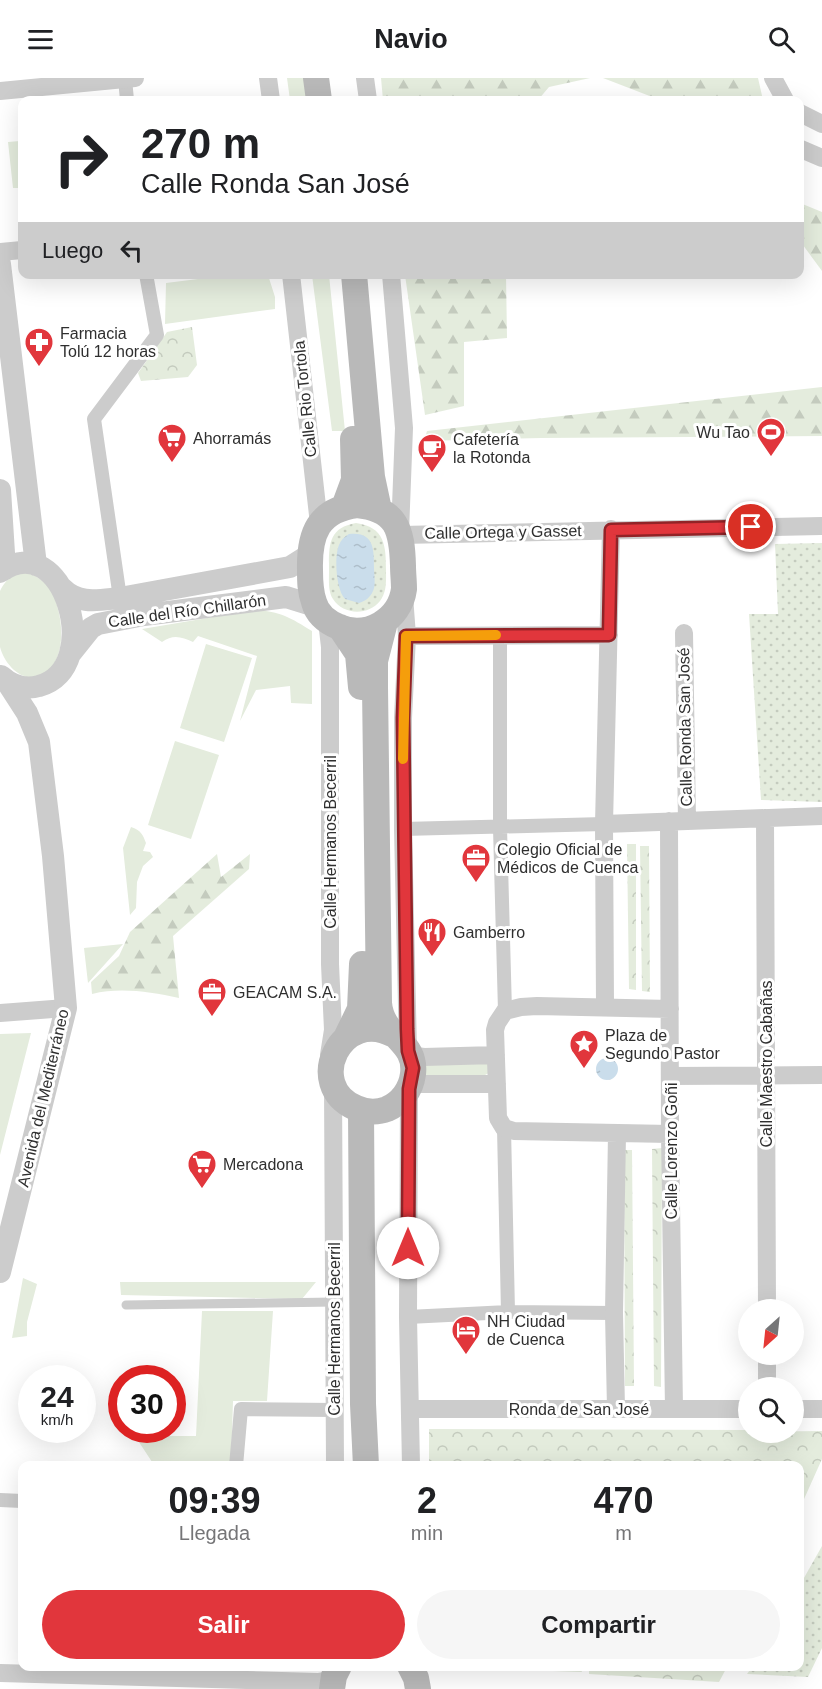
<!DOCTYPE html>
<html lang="es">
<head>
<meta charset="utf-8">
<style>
  :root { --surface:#fff; --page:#f6f6f6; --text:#202124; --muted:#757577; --accent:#e1363c }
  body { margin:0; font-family:Helvetica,sans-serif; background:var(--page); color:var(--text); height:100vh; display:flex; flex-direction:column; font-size:22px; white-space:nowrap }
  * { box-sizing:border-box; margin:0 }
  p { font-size:20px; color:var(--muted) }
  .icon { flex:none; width:33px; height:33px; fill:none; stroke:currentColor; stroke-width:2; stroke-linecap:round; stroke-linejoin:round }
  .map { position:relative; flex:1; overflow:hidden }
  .panel { position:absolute; left:18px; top:1383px; width:786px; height:210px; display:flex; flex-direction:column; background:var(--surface); border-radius:12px; box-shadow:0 6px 24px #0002 }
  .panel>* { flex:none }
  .guide { position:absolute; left:18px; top:18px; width:786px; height:183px; border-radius:12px; box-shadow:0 6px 24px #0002; background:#fff; color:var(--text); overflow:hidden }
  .needle { width:39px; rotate:207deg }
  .tools { position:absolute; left:738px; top:1221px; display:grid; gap:12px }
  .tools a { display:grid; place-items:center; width:66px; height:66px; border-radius:50%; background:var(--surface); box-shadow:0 6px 24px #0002; font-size:30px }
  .speed { position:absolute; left:18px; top:1287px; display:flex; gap:12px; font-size:30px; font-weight:700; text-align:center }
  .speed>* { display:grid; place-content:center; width:78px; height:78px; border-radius:50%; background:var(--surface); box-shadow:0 6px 24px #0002; line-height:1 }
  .speed small { font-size:15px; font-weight:400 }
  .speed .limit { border:9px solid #d22; background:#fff; color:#111 }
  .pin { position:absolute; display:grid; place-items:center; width:51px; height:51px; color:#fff; margin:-26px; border:3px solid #fff; border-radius:50%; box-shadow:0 2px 6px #0007 }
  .me { position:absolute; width:66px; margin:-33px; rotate:0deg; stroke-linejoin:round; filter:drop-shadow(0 0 4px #0008) }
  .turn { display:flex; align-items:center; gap:21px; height:126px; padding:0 24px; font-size:27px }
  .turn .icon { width:78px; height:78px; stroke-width:2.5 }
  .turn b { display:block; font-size:42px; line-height:51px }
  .then { display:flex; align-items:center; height:57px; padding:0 24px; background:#0003; gap:12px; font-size:22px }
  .eta { display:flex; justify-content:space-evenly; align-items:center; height:102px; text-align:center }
  .eta b { font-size:36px; font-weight:700; line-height:42px }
  .action { display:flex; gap:12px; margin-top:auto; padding:12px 24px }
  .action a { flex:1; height:69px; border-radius:36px; background:var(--accent); color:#fff; font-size:24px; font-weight:700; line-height:69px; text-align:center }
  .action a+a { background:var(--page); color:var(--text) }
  header { display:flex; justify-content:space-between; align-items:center; height:78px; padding:0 24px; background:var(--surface); font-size:27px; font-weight:700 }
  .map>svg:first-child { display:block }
  .grass { fill:url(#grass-dots) }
  .forest { fill:url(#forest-firs) }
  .park { fill:url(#park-crowns) }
  .garden { fill:#e4ecdd }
  .water { fill:url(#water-ripples) }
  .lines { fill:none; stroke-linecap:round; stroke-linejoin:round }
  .service { stroke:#ccc; stroke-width:9 }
  .pedestrian { stroke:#ccc; stroke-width:14 }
  .minor { stroke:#ccc; stroke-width:18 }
  .tertiary { stroke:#ccc; stroke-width:22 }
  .secondary { stroke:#b9b9b9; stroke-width:26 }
  .route-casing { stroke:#922327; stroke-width:15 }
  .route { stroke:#e1363c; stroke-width:10 }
  .slow { stroke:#f59e0b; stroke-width:10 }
  .labels { text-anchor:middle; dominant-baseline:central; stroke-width:6; stroke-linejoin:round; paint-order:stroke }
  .poi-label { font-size:16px; fill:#2f2f2f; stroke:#fff; text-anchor:start }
  .street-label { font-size:16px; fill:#2f2f2f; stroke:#fff }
</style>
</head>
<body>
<header><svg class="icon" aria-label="menu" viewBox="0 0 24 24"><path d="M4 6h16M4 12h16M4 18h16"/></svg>Navio<svg class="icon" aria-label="search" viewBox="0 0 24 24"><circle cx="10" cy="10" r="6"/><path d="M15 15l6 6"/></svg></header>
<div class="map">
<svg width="822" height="1611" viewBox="0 0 822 1611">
  <defs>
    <pattern id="grass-dots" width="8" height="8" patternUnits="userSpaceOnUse" patternTransform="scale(1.5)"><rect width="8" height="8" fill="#e4ecdd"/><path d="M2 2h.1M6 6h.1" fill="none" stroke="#c4cbbe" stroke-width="1.8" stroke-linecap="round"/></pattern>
    <pattern id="forest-firs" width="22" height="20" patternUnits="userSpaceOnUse" patternTransform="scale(1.5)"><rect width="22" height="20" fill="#e4ecdd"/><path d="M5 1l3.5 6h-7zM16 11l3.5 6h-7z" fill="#c4cbbe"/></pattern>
    <pattern id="park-crowns" width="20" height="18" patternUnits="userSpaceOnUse" patternTransform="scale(1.5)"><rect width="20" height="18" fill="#e4ecdd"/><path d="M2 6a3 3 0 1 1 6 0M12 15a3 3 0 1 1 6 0" fill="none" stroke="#c4cbbe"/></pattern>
    <pattern id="water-ripples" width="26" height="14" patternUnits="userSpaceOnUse" patternTransform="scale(1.5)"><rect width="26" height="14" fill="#caddeb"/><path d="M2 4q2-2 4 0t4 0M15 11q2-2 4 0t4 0" fill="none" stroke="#aebeca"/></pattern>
  </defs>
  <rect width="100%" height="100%" fill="#fff"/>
  <!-- grass -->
  <path class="grass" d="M356 445C385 449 386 468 386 492 386 503 387 514 380 523 368 538 343 537 333 521 328 513 329 503 329 494 329 469 327 450 356 445Z
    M822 465V724L761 722 749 536H778L775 466Z
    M822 1468V1570L808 1599 747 1596 752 1589 800 1588V1507Z"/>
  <!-- forest -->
  <path class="forest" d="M381 0H590L549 9 538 22H383Z
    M603 0H758L763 22H660Z
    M800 125 822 134V193L800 163Z
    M405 197H506L507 260 464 264V328L425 337Z
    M822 309V358L541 360 424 363 427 353Z
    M217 776 221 799 250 776 249 791 173 858 179 920C150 914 121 909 92 916L91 904 119 878 130 854Z"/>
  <!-- park -->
  <path class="park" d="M192 249 197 287 188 299 141 303 138 295 167 254Z
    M627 766H636V912L629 911Z
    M640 768H649L650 914 642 913Z
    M662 1070 661 1309 654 1308 652 1071Z
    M624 1072H632L634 1308H625Z
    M429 1351 748 1352V1354L822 1353V1381L800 1430V1388L429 1387Z
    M589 1589V1588L727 1589 719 1604 589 1596Z"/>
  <!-- garden -->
  <path class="garden" d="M287 0H308L311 22H290Z
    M20 63 22 110H13L8 64Z
    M238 196 268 197 275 219V231L165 246 166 205Z
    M312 197H329L345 353H332Z
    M28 493C35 498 44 503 50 510 55 514 56 525 58 531 63 550 64 578 48 593 28 611 5 589 0 569 0 554 0 529 0 513 7 499 14 496 28 493Z
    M255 532C280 533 291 540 312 553V626L291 625 290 608 256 612 240 643 257 578 198 558 193 564C182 559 173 556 162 564L142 551Z
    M206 566 252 580 224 664 180 650Z
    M175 663 219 677 191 761 148 747Z
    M131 749C141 752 143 757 146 765L143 773 150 774 153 779 143 788 137 804 136 830 130 837 123 770Z
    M123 866 88 905 84 870Z
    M31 955 0 1077V956Z
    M429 985 491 986V994L479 1000 423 1001 420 988Z
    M23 1200 37 1206 27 1244V1258L12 1260Z
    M120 1204H316L302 1221 121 1217Z
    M202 1233H273L267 1323H233L231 1387H154L137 1361 142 1358H196Z
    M580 1589 582 1594 430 1589V1588Z"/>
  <!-- water -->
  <path class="water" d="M349 456C374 453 374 471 374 490 374 497 376 507 373 513 370 520 365 523 359 525L345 521C336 512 334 479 339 467 341 462 344 459 349 456Z
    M596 991a11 11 0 1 1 22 0a11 11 0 1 1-22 0Z"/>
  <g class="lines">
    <!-- service -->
    <path class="service" d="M126 1227 334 1224"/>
    <!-- pedestrian -->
    <path class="pedestrian" d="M125 1 127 22
      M120 520 94 341 157 257 146 196
      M500 557V750L505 933
      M403 751 604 746
      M504 1050 508 1234
      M408 1239 508 1234 614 1235
      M236 1388 241 1331 335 1332
      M0 1422 22 1423"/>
    <!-- minor -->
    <path class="minor" d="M268 0 271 22
      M365 0 368 22
      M773 0 785 22
      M0 13 135 0
      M800 35 822 46
      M801 71 822 80
      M0 174 22 172
      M291 196 319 446
      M391 196 404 350 400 454
      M401 457 822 448
      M404 518 407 558 403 640V751L408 973 416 978 424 979 496 977
      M327 543 330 569V886L333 952 329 977 330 981
      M684 555 687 743
      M407 558 609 557
      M765 740 767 1232
      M669 743 670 1056 674 1331
      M604 746 822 738
      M605 928 604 746 611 451
      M0 935 66 930
      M670 998 822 997
      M411 1006H497
      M333 1007 335 1388
      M409 1011 408 1239 411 1388
      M670 1056 514 1053 504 1050 498 1040 495 952 497 945 505 933 521 929 537 928 670 931
      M767 1276V1310
      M410 1331H748
      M616 1331 614 1235 617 1056
      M794 1331H822
      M0 1595 318 1604 329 1602 334 1598V1590"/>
    <!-- tertiary -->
    <path class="tertiary" d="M0 186 36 487
      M0 412 5 491
      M0 494C64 447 105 591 39 608 25 612 11 607 1 598
      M62 510C79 527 98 522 120 520L290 489 309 477
      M71 575 91 550 98 546 144 537 286 519 315 528
      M0 1194 66 930 53 778 39 664 27 635 5 601"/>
    <!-- secondary -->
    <path class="secondary" d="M316 0 319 22
      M354 196 372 399 379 432
      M357 427C397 431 402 452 403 488 403 495 404 503 404 511 400 542 367 561 339 549 327 544 317 536 314 524 310 513 310 503 310 492 309 456 318 432 357 427Z
      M344 429 354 402 353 361
      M385 544 375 583V609L379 925C382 960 417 962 413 996 411 1012 401 1025 387 1031 377 1035 365 1034 356 1030 303 1007 342 928 394 957
      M340 549 358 576 361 609
      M346 960 360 931 362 886
      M361 1032 363 1326 366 1388
      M410 1588 416 1600 418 1611
      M332 1611 334 1598 339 1588"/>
  </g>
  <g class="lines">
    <!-- route casing -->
    <g class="route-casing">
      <path id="route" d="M408 1170 409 1011 413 990 408 973 407 951 403 640 406 558 609 557 611 452 751 449"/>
    </g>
    <!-- route -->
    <use href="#route" class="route"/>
    <!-- slow -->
    <path class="slow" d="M403 681 406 558 496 557"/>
  </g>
  <!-- icons -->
  <defs>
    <g id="pharmacy-pin" transform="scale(1.5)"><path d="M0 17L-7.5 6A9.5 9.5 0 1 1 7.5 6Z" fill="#e1363c" stroke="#fff"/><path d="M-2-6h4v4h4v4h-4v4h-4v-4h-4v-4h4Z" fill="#fff"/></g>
    <g id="stadium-pin" transform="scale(1.5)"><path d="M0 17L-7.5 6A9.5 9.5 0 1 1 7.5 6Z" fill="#e1363c" stroke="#fff"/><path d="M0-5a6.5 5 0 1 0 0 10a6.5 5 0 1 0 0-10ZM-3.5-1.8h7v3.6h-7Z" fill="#fff"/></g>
    <g id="supermarket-pin" transform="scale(1.5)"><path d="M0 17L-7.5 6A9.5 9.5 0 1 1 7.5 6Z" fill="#e1363c" stroke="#fff"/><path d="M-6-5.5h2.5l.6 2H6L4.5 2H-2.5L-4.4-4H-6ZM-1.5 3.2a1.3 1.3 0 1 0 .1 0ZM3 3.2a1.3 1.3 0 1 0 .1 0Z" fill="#fff"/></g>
    <g id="cafe-pin" transform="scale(1.5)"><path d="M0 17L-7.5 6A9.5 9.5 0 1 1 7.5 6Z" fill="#e1363c" stroke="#fff"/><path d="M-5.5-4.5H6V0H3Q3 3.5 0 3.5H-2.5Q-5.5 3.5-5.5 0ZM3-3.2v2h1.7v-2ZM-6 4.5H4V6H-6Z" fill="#fff"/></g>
    <g id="office-pin" transform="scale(1.5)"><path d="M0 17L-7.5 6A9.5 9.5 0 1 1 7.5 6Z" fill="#e1363c" stroke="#fff"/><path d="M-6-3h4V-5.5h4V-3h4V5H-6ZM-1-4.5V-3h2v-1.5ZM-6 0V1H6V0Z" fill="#fff"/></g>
    <g id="restaurant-pin" transform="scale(1.5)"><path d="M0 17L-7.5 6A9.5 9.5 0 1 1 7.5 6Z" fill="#e1363c" stroke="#fff"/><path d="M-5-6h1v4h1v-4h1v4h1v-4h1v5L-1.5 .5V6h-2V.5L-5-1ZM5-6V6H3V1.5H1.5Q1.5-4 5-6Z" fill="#fff"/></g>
    <g id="sight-pin" transform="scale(1.5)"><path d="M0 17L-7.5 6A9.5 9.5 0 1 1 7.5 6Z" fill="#e1363c" stroke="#fff"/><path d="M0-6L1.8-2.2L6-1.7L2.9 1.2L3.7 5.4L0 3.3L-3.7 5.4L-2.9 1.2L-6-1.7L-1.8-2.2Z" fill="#fff"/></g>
    <g id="hotel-pin" transform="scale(1.5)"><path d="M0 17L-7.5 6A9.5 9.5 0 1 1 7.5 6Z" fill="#e1363c" stroke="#fff"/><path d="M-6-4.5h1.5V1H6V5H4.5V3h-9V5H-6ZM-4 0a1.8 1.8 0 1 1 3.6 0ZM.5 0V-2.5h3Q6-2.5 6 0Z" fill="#fff"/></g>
  </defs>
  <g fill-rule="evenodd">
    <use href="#pharmacy-pin" x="39" y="264"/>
    <use href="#stadium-pin" x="771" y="354"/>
    <use href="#supermarket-pin" x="172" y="360"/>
    <use href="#cafe-pin" x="432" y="370"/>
    <use href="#office-pin" x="476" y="780"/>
    <use href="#restaurant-pin" x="432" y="854"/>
    <use href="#office-pin" x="212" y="914"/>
    <use href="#sight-pin" x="584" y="966"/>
    <use href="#supermarket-pin" x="202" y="1086"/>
    <use href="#hotel-pin" x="466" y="1252"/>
  </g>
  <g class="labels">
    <!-- poi labels -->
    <g class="poi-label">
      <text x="60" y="255">Farmacia<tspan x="60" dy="18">Tolú 12 horas</tspan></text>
      <text x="750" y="354" text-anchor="end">Wu Tao</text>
      <text x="193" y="360">Ahorramás</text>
      <text x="453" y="361">Cafetería<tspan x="453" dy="18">la Rotonda</tspan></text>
      <text x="497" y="771">Colegio Oficial de<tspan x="497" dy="18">Médicos de Cuenca</tspan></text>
      <text x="453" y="854">Gamberro</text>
      <text x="233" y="914">GEACAM S.A.</text>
      <text x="605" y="957">Plaza de<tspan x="605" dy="18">Segundo Pastor</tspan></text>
      <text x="223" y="1086">Mercadona</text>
      <text x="487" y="1243">NH Ciudad<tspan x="487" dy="18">de Cuenca</tspan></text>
    </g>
    <!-- street labels -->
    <g class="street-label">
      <text transform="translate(305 321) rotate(-96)">Calle Rio Tortola</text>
      <text transform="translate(503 454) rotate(-1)">Calle Ortega y Gasset</text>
      <text transform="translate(187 533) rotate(-8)">Calle del Río Chillarón</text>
      <text transform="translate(685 649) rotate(-91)">Calle Ronda San José</text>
      <text transform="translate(330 764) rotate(-90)">Calle Hermanos Becerril</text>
      <text transform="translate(766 986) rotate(-90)">Calle Maestro Cabañas</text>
      <text transform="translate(43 1020) rotate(-77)">Avenida del Mediterráneo</text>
      <text transform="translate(671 1073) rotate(-90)">Calle Lorenzo Goñi</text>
      <text transform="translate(334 1251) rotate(-90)">Calle Hermanos Becerril</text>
      <text x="579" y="1331">Ronda de San José</text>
    </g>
  </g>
</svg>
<div class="tools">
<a><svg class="needle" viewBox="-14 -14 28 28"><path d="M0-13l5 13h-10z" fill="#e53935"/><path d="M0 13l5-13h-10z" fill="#757577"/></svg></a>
<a><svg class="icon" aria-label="search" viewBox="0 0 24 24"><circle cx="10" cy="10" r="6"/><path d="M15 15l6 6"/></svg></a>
</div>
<div class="speed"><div>24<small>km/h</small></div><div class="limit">30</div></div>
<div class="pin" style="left:751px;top:449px;background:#d93025"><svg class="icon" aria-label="arrive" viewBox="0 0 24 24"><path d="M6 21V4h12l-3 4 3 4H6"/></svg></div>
<svg class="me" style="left:408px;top:1170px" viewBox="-20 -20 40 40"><circle r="19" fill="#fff"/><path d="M0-13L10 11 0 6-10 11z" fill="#e1363c"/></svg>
<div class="guide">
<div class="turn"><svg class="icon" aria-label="right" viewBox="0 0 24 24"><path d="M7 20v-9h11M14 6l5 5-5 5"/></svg><div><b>270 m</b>Calle Ronda San José</div></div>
<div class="then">Luego<svg class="icon" aria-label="left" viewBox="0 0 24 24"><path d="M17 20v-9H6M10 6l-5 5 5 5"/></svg></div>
</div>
<section class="panel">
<div class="eta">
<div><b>09:39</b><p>Llegada</p></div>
<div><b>2</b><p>min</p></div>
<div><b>470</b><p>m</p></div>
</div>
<div class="action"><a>Salir</a><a>Compartir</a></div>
</section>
</div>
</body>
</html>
